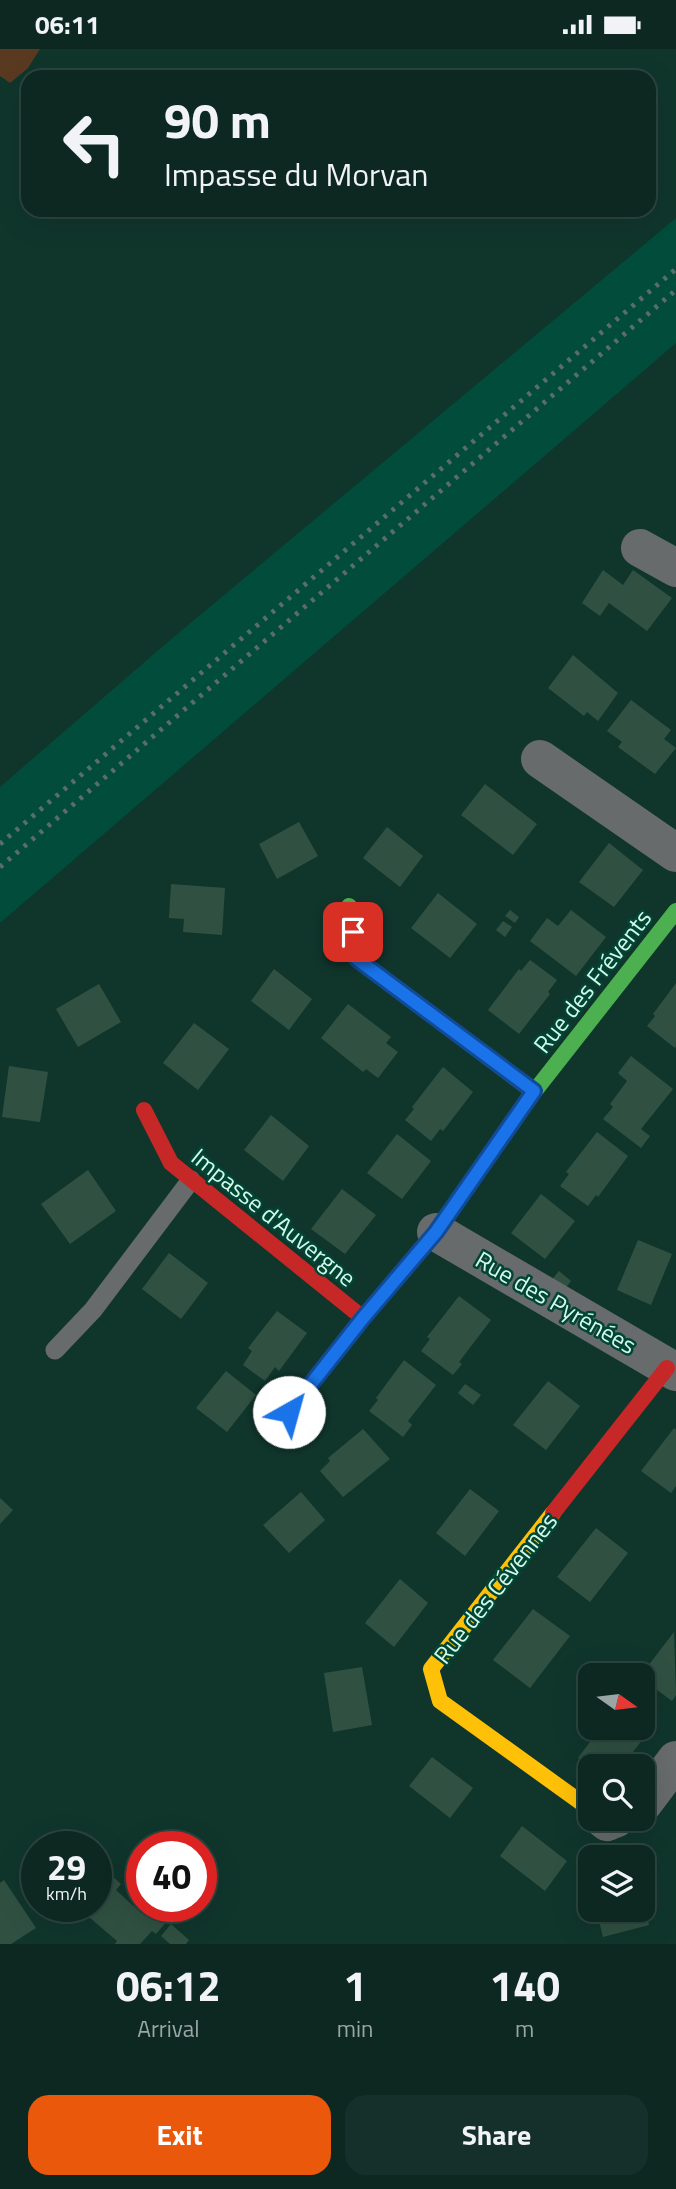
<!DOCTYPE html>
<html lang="en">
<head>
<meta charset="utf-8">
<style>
  :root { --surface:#0c2821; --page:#15302a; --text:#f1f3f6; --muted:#9aa6a5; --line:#2c443f; --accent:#ea580c }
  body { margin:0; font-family:"Titillium Web",sans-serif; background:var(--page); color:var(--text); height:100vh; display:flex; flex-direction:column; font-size:26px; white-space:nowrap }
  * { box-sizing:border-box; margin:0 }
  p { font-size:23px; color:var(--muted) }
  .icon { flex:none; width:38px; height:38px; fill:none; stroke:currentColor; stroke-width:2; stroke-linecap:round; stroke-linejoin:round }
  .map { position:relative; height:1895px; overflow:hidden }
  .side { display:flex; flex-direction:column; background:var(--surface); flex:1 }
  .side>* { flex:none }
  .top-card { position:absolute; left:21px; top:21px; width:635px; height:147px; border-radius:21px; box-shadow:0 7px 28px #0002,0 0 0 2px var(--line); background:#0c2821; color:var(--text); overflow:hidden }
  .needle { width:46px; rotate:104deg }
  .tools { position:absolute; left:578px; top:1614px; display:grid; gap:14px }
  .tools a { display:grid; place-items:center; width:77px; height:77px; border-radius:14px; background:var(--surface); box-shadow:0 7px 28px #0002,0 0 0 2px var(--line); font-size:35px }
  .speed { position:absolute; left:21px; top:1782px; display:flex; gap:14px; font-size:35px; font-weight:700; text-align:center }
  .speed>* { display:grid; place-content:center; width:91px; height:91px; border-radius:50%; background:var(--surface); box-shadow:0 7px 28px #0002,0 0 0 2px var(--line); line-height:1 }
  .speed small { font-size:18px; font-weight:400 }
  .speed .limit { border:10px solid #d22; background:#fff; color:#111 }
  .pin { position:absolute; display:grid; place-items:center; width:60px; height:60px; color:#fff; margin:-30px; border-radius:14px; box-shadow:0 4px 10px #0006 }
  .me { position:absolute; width:77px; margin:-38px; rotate:38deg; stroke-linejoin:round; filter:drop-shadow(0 0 5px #0008) }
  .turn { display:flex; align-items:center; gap:24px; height:147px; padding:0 28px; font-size:32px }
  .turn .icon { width:91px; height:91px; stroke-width:2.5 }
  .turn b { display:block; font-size:49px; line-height:60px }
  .eta { display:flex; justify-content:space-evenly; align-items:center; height:119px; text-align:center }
  .eta b { font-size:42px; font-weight:700; line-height:49px }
  .action { display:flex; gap:14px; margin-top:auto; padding:14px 28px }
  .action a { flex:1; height:80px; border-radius:21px; background:var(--accent); color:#fff; font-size:28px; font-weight:700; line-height:80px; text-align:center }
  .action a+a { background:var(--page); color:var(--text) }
  .status { display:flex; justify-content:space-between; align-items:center; height:49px; padding:0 35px; background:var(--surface); direction:ltr }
  .status svg { height:19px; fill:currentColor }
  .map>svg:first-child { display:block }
  .built { fill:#024c3b }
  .green { fill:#5a3921 }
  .building { fill:#305142 }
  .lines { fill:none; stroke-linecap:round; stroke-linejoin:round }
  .lane { stroke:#676b6b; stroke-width:19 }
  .street { stroke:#676b6b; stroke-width:38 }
  .fast { stroke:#4caf50; stroke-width:16 }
  .slow { stroke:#ffc107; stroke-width:16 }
  .jam { stroke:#c62828; stroke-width:16 }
  .rail { stroke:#5b6d68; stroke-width:5; stroke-dasharray:3.5 7; stroke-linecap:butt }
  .route-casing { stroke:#114b97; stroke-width:18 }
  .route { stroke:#1a73e8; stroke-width:12 }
  .labels { text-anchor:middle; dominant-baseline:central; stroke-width:5; stroke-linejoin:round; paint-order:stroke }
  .street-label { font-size:24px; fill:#d4f9ea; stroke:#014534 }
</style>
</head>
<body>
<div class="status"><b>06:11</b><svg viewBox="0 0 49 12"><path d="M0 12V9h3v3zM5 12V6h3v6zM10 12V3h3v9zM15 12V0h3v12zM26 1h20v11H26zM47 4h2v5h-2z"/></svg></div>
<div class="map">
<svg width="676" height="1895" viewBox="0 0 676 1895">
  <rect width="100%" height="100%" fill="#10362c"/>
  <!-- built -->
  <path class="built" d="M676 169V294L0 874V738L169 592Z"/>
  <!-- green -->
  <path class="green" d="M0 0H40L28 19 10 34 0 27Z"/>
  <!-- building -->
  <path class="building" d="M603 521 623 536 633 521 672 549 647 582 609 554 600 567 582 554Z
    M573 606 618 644 598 672 587 663 584 667 548 639Z
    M631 651 671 681 664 690 676 699 655 725 618 698 622 693 607 682Z
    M485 735 537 775 513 806 461 766Z
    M299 773 318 807 277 830 259 795Z
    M387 778 423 807 400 838 363 809Z
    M609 794 643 821 614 858 579 833Z
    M171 835 225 839 222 886 183 883 184 870 169 869Z
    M438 844 477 875 450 909 411 879Z
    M510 861 519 868 515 874 505 867Z
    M571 861 606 888 576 927 530 892 547 869 558 877Z
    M503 872 512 878 505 888 496 881Z
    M530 911 557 931 548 943 550 945 519 985 488 961 519 920 521 922Z
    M274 920 312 950 289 981 251 952Z
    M676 934V997L675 999 647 977 655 967 653 965Z
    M99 935 121 973 78 998 56 960Z
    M348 955 391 988 386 994 398 1003 378 1029 366 1020 363 1023 321 989Z
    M194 974 229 1000 198 1041 163 1014Z
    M631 1007 673 1040 641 1080 650 1087 641 1099 603 1070 613 1058 610 1055 627 1032 618 1024Z
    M9 1017 48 1023 40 1073 2 1068Z
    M443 1018 473 1043 443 1082 440 1080 431 1092 405 1071 414 1060 412 1058Z
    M271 1066 309 1097 283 1132 244 1101Z
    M597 1083 628 1107 598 1148 596 1146 588 1157 560 1137 569 1125 566 1123Z
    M397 1085 431 1112 402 1150 367 1124Z
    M88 1121 116 1162 70 1195 41 1155Z
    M342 1140 376 1166 345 1205 311 1180Z
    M541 1145 575 1172 545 1210 511 1184Z
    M638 1191 672 1205 651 1256 617 1241Z
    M169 1204 208 1234 181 1270 142 1240Z
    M559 1222 571 1232 562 1244 549 1234Z
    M459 1247 491 1271 459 1313 462 1315 453 1326 421 1302 430 1290 427 1288Z
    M277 1262 307 1284 279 1322 275 1318 265 1332 243 1316 252 1302 248 1299Z
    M404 1311 436 1336 408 1372 412 1376 403 1388 369 1362 378 1351 376 1349Z
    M226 1322 256 1346 227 1383 196 1359Z
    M548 1332 580 1357 546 1401 513 1376Z
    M465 1335 481 1346 473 1356 458 1344Z
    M674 1379 676 1381V1437L671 1444 641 1422Z
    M363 1380 390 1410 343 1448 320 1422 330 1412 328 1409Z
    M470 1440 499 1462 465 1507 436 1484Z
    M301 1443 325 1471 289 1504 263 1476Z
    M0 1449 13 1461 0 1475Z
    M596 1479 628 1504 590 1553 557 1528Z
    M400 1530 428 1554 394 1598 365 1574Z
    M533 1560 570 1587 530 1639 493 1611Z
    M674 1583 676 1646 672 1652 642 1630 641 1626Z
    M362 1618 372 1676 333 1683 324 1624Z
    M642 1660 657 1672 622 1717H590V1719L578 1709 601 1678H642Z
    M432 1708 473 1739 450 1769 409 1737Z
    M522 1777 567 1812 545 1842 500 1807Z
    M181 1790 191 1797H174Z
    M110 1825 121 1835 116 1841 141 1864 148 1857H152L168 1871 156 1885 152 1882 140 1895H115L117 1892 76 1857H96V1840Z
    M4 1831 36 1879 11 1895H0V1834Z
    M642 1851 649 1876 603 1888 596 1860H642Z
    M171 1875 189 1891 186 1895H170L161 1887Z"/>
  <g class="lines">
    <!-- lane -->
    <path class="lane" d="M55 1301 93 1261 191 1131"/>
    <!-- street -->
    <path class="street" d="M640 499 676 519
      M540 710 676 804
      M436 1183 676 1323
      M642 1756 676 1711
      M602 1769 607 1773 617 1769"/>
    <!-- fast -->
    <path class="fast" d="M349 857 357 910 534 1043
      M503 1087 534 1043 676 862"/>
    <!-- slow -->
    <path class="slow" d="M289 1363 363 1269 436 1183 503 1087
      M553 1464 431 1620 440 1652 590 1760"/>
    <!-- jam -->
    <path class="jam" d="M144 1061 171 1114 363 1269
      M553 1464 667 1319"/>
    <!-- rail -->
    <path class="rail" d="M0 795 676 220
      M0 818 676 241"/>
  </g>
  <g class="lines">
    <!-- route casing -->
    <g class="route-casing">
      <path id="route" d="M289 1363 363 1269 436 1183 534 1042 357 910 353 883"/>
    </g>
    <!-- route -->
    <use href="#route" class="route"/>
  </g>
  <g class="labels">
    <!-- street labels -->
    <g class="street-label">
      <text transform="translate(592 932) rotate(-52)">Rue des Frévents</text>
      <text transform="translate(274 1168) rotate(39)">Impasse d'Auvergne</text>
      <text transform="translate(556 1253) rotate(30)">Rue des Pyrénées</text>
      <text transform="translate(495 1539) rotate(-52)">Rue des Cévennes</text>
    </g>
  </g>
</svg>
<div class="tools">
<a><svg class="needle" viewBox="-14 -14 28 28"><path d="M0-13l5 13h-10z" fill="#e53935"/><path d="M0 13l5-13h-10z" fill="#9aa6a5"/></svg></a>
<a><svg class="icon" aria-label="search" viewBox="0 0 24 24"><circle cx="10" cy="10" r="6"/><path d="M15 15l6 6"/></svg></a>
<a><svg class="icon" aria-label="layers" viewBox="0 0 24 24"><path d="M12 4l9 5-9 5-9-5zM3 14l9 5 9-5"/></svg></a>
</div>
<div class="speed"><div>29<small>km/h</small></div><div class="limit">40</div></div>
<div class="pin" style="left:353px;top:883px;background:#d93025"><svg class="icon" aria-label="arrive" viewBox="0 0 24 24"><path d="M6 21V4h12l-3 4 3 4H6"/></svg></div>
<svg class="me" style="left:289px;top:1363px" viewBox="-20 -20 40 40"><circle r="19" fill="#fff"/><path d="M0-13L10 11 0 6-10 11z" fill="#1a73e8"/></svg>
<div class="top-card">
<div class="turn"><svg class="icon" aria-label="left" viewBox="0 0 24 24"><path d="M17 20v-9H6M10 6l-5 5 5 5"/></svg><div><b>90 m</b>Impasse du Morvan</div></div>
</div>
</div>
<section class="side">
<div class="eta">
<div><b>06:12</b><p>Arrival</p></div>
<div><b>1</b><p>min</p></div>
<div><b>140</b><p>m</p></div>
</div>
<div class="action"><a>Exit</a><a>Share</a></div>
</section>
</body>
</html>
